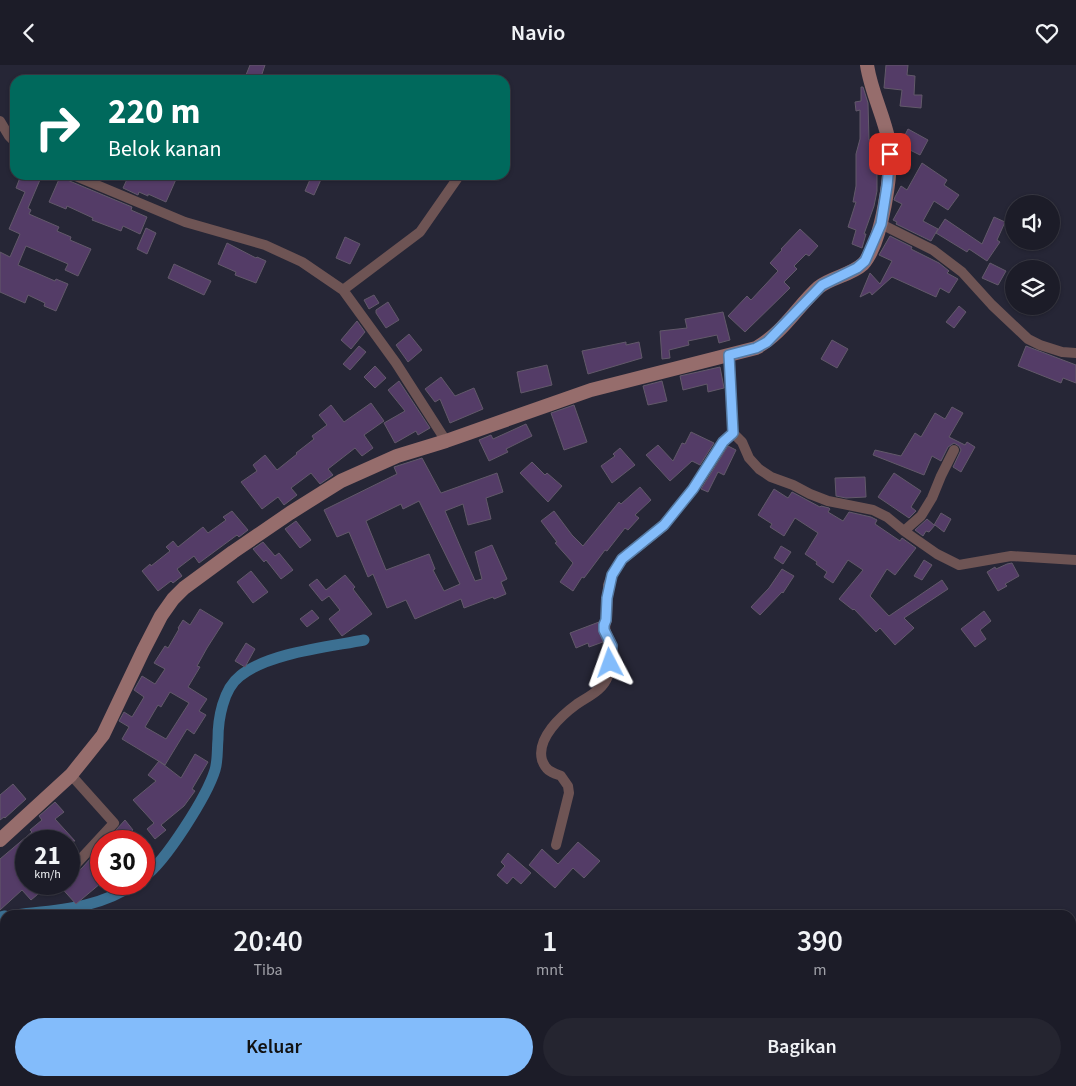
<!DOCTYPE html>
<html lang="id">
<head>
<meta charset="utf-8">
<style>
  :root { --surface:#1c1c28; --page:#252530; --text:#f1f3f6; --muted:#a0a1a8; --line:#3a3a45; --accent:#83bcfb }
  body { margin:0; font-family:"Source Sans 3",sans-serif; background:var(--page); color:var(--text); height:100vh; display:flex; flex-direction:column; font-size:19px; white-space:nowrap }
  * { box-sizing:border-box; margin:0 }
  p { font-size:16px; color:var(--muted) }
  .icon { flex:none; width:28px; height:28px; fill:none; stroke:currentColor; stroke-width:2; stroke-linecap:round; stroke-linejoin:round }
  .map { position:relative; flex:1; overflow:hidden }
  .details { position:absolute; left:0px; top:845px; width:1076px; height:176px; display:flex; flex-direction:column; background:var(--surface); border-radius:15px 15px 0 0; box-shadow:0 1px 4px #0004,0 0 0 1px var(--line) }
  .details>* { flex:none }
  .banner { position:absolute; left:10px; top:10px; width:500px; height:105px; border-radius:15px; box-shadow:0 1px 4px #0004,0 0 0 1px var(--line); background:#00695c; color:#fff; overflow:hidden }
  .buttons { position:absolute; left:1005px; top:130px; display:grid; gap:10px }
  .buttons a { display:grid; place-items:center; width:55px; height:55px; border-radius:50%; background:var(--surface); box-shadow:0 1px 4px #0004,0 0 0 1px var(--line); font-size:25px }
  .speed { position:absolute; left:15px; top:765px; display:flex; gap:10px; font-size:25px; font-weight:700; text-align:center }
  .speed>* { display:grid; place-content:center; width:65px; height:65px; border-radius:50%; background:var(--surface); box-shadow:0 1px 4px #0004,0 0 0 1px var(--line); line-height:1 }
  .speed small { font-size:12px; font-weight:400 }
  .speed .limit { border:8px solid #d22; background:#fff; color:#111 }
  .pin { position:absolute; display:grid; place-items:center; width:42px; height:42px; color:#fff; margin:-21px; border-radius:10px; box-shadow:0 2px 8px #0006 }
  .me { position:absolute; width:55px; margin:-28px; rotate:356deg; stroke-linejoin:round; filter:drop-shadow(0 0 4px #0008) }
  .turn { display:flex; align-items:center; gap:18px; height:105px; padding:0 15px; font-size:22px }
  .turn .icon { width:65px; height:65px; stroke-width:2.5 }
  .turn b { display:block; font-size:35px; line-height:42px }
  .eta { display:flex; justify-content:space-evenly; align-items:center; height:85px; text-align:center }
  .eta b { font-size:30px; font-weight:600; line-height:35px }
  .primary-button { display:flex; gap:10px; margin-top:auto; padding:10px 15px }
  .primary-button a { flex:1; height:58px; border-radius:30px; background:var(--accent); color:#111; font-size:20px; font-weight:600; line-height:58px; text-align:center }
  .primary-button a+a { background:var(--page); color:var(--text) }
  header { display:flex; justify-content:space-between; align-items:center; height:65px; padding:0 15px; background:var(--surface); font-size:22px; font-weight:600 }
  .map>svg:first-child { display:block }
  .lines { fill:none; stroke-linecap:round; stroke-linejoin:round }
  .canal { stroke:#3c7092; stroke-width:11 }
  .building { fill:#543c67; stroke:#62596a; fill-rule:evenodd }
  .minor { stroke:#6e5454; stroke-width:10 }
  .secondary { stroke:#966d6c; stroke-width:14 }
  .route-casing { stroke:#557aa3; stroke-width:12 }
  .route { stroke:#83bcfb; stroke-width:9 }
</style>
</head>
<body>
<header><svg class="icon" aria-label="back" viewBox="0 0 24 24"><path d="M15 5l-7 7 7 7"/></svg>Navio<svg class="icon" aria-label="heart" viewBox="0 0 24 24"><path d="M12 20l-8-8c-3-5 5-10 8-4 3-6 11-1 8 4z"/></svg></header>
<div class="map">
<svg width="1076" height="1021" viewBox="0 0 1076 1021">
  <rect width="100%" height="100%" fill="#262636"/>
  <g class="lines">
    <!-- canal -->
    <path class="canal" d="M144 812C166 796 207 731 215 705 218 695 217 684 218 674 218 654 223 624 240 611 268 588 328 582 364 575
      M14 850C55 845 99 844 134 819
      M0 852 5 851"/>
  </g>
  <!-- building -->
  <path class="building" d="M250 0H265L260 15H244Z
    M886 0H908L907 10 915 11 914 30H922L921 43 900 41 902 25 884 23Z
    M861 22H863L868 38 869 75H873L875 89H877V126L874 141 864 169H866L862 183 852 179 856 165 848 162 856 137H853L856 121V89L860 74V45L856 46 855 37 861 36Z
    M908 64 928 75 920 90 900 80Z
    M922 98 947 115 944 120 959 130 948 145 934 136 923 156 938 164 931 176 896 159 897 157 893 155 902 139 894 135 895 132 901 121 907 125Z
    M21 110H42L28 143 31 145 29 149 59 162 57 166 71 172 70 175 91 184 78 211 65 205 68 199 26 181 18 200 55 216 56 214 68 219 56 246 44 241 45 238 28 230 25 238 0 227V187L10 192 20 169 9 164 25 127 16 123Z
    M129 110H171L177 112 166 137 148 129V131L139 127 138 130 123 123Z
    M312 110H323L314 130 305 126Z
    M60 112 132 142 131 145 147 152 140 169 123 161 121 166 92 155 93 153 67 141 66 144 49 137Z
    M994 152 1005 157 997 175 1000 177 987 196 969 184 967 187 936 168 945 154 982 179Z
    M146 163 156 168 147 189 137 184Z
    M800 164 818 181 809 191 806 189 794 201 797 204 784 217 790 223 745 267 728 251 747 231 751 235 778 206 770 198 782 185 781 184Z
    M890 171 912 182 911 184 939 198 949 206 947 208 958 214 949 228 940 223 936 232 892 212 872 230 870 227 860 232 870 208 880 219 892 196 879 190Z
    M345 172 360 179 350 199 336 193Z
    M227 178 256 193 257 192 266 196 256 218 235 210 236 207 218 199Z
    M990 198 1006 206 998 220 982 213Z
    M174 199 211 216 204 230 168 213Z
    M374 230 379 238 369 244 364 235Z
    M388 237 399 255 386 263 376 248V245Z
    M959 241 966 247 954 263 946 257Z
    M723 247 730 275 719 278 717 270 688 276 689 280 669 285 670 293 662 294 660 266 687 263 685 254Z
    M357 256 365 267 351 284 341 275Z
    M409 269 422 285 408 297 396 280Z
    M832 275 848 284 837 303 821 294Z
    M626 277V280L639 277 642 293 588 309 582 286Z
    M359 281 366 287 350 305 343 299Z
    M1026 281 1076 300V318L1063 313 1061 318 1018 301Z
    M547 300 552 320 521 328 517 307Z
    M375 301 386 313 375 323 364 312Z
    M720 302 724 323 708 327 707 319 683 325 680 311Z
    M441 312 455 331 474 323 483 344 450 358 440 334 435 337 425 324Z
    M399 316 430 363 418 370 416 366 395 378 384 358 405 346 388 325Z
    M662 316 667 336 648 340 643 321Z
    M371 338 384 356 364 370 373 383 362 391 355 383 328 404 333 410 320 419 311 408 291 423 297 430 284 440 278 432 262 444 241 417 257 406 253 400 265 390 277 405 297 389 296 388 314 374 312 371 327 360 319 350 331 340 344 357Z
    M574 340 587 377 564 385 551 348Z
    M952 342 963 348 949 372 965 380 967 377 975 382 961 407 953 402 961 385 959 381 954 378 948 382 941 396 932 391 924 410 873 390 875 385 901 391 915 368 921 372 935 348 945 354Z
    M526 359 532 371 506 384 508 387 489 396 479 375 491 370 493 374Z
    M691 367 714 378 700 400 692 396 670 416 646 390 658 380 673 396 682 378 685 379Z
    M728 381 736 385 724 410 718 407 708 427 701 424Z
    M620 383 635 400 612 418 601 401 615 391 613 389Z
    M422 393 441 428 497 408 503 427 486 433 491 454 468 460 463 439 445 446 475 516 482 514 475 487 492 480 507 514 501 517 506 529 494 534 493 532 464 543 461 534 415 554 406 535 387 543 373 509 368 512 349 467 337 472 324 445 397 409 394 402ZM419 436 460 519 444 526 433 505 435 504 429 489 386 505 366 456 401 439 403 444Z
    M532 397 545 410 547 408 562 421 548 437 520 408Z
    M894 408 921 426 911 442 916 446 909 453 878 432Z
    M865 412 866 432 846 433 836 431 835 413Z
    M640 422 651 435 635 450 639 453 628 465 625 463 607 486 605 485 584 513 582 512 573 526 560 517 573 498 555 478 557 477 541 456 554 446 572 470 583 481 619 437 621 439Z
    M774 424 788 433 792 427 820 442 821 441 829 443 830 444 828 447 843 456 849 447 871 452 877 455 875 459 900 476 902 473 916 483 895 510 887 504 870 531 889 551 942 515 948 524 904 553 914 563 895 580 880 563 876 567 854 544 853 545 839 534 863 505 848 495 833 518 824 512 827 507 816 499 817 497 805 489 818 468 795 453 784 471 770 462 772 459 758 450Z
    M232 446 248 465 239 472 237 470 199 498 194 491 177 504 182 511 173 518 171 516 158 526 142 506 150 499 151 501 170 486 166 482 173 476 178 482 203 462 208 468 226 455 223 452Z
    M941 448 951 454 944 467 935 460 929 467 926 466 923 471 915 465 927 454 934 460Z
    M296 456 311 475 300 483 285 464Z
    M263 477 275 491 279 488 293 505 281 514 266 495 264 497 253 484Z
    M781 481 791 487 783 499 774 493Z
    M924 495 932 500 922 515 914 511Z
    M1012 498 1019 511 1005 519 1007 521 998 526 987 507 995 502 996 504 1007 499Z
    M782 504 794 511 783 528 782 527 760 550 751 542 769 523Z
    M251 506 268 527 253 538 237 517Z
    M345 510 355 522 353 524 372 549 342 571 329 554 340 545 329 531 322 536 309 520 317 514 326 525Z
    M200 544 223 558 207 583 197 601 200 602 188 622 207 634 199 646 206 650 194 669 187 664 165 700 122 674 129 662 119 656 124 647 132 652 144 632 134 625 142 611 155 619 165 604 154 598 165 581 168 583 179 564 178 563 183 555 190 560ZM170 627 189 638 166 674 145 662 158 640 161 642Z
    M312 545 319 553 307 562 300 554Z
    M984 546 991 556 980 565 986 574 975 582 961 564Z
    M599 557V566L603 577 589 582 588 578 576 583 570 568Z
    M246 578 255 584 245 602 235 596Z
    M195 689 208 697 192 724 195 726 184 741 161 760 166 765 155 774 147 764 154 758 133 735 156 716 148 710 159 696 181 713Z
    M13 719 26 734 5 753 4 752 0 755V730Z
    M55 737 64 747 55 754 75 776H26V819H39L44 824 31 835 22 825 0 845V794L32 767 30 765 42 755 39 751Z
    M125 755 133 765 126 771 130 776H106Z
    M578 777 600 796 584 813 573 803 555 823 529 800 542 784 558 799Z
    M101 782V818L76 839 58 819H69V814L82 803Z
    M508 788 531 808 521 819 513 812 507 819 497 810 505 801 501 797Z"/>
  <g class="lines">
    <!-- minor -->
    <path class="minor" d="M0 56 9 71 15 77
      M73 110 185 157 265 180 302 197 343 225 396 298 446 376
      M881 159 933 185 962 207 992 240 1028 274 1040 280 1062 287 1076 288
      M343 225 420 167 459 111
      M729 290 733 368 742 377 749 393 759 404 771 412 793 420 810 429 828 436 873 445 887 452 904 466 937 489 959 500 1011 491 1076 495
      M904 466 921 451 932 433 941 411 954 385
      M71 710 114 758 77 798
      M556 780 569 728 568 721 561 711C551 707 546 706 542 695 536 673 562 650 577 639 589 631 603 625 608 611 611 603 614 588 612 580 609 571 602 566 607 555L608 520 612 510 623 494 664 461 693 424 723 377 733 368"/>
    <!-- secondary -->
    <path class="secondary" d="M0 775 71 710 103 670 143 586 161 551 173 534 184 523 233 487 290 448 341 416 397 391 446 376 591 325 756 283C783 268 797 242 819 222 832 212 851 210 863 199 882 178 893 105 889 77 884 51 871 27 867 0"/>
  </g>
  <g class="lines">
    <!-- route casing -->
    <g class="route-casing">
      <path id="route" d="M610 598 612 581 604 565V560L606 555 607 533 612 510 622 494 664 460 693 424 723 377 733 368 729 290 756 283 767 277 822 220 857 203 865 196 881 159 887 121 890 89"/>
    </g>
    <!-- route -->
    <use href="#route" class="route"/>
  </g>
</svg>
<div class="buttons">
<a><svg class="icon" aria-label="sound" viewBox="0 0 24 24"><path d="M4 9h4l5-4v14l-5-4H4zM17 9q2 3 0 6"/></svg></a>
<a><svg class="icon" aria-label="layers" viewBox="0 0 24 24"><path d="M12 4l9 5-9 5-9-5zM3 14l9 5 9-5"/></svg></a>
</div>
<div class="speed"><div>21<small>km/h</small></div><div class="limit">30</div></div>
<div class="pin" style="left:890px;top:89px;background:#d93025"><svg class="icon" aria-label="arrive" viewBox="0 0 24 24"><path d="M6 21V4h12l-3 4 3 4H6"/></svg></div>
<svg class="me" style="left:610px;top:598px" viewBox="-20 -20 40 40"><path d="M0-17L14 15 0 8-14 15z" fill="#83bcfb" stroke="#fff" stroke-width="4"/></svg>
<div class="banner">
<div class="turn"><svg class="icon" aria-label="right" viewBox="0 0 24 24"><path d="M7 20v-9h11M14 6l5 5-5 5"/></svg><div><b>220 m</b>Belok kanan</div></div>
</div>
<section class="details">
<div class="eta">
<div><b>20:40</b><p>Tiba</p></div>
<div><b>1</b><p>mnt</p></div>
<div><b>390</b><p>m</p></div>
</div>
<div class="primary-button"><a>Keluar</a><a>Bagikan</a></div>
</section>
</div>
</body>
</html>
